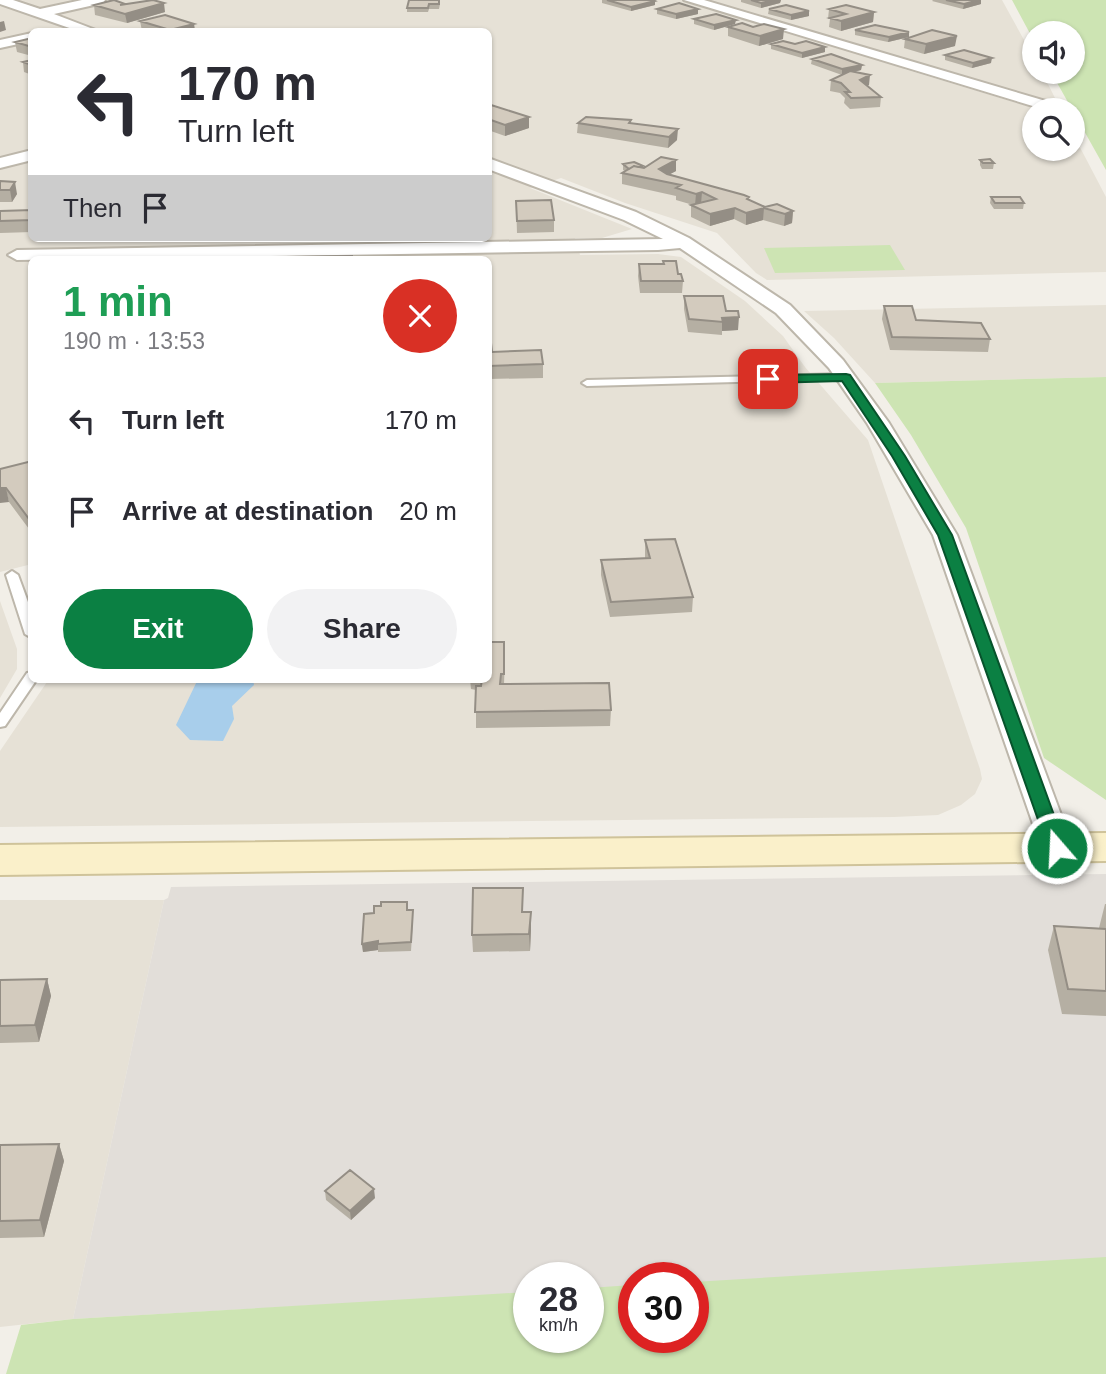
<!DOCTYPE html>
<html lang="en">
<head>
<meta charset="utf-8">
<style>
  :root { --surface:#fff; --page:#f2f2f3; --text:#2b2b33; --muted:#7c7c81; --accent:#0b8043 }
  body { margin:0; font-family:Helvetica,sans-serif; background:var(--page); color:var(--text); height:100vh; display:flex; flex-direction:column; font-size:26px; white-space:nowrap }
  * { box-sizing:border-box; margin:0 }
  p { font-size:23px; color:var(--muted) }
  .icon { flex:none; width:38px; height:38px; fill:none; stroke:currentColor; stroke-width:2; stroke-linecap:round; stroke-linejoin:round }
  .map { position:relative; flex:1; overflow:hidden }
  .drawer { position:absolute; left:28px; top:256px; width:464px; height:427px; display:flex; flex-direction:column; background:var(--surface); border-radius:10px; box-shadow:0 2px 5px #0004 }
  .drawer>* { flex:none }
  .banner { position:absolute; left:28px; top:28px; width:464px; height:214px; border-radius:10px; box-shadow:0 2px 5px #0004; background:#fff; color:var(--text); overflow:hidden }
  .fabs { position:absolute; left:1022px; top:21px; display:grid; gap:14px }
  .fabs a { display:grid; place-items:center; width:63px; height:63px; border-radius:50%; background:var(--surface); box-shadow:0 2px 5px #0004; font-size:35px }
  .speed { position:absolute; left:513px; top:1262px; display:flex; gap:14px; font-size:35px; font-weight:700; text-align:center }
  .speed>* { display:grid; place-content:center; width:91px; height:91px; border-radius:50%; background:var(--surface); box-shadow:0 2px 5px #0004; line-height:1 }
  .speed small { font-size:18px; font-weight:400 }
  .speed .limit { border:10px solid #d22; background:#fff; color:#111 }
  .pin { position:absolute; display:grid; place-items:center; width:60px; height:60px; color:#fff; margin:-30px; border-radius:14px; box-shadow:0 4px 10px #0006 }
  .me { position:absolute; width:77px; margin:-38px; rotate:341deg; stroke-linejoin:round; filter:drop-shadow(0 0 5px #0008) }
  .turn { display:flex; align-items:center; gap:24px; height:147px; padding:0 35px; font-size:32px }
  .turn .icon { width:91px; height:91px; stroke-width:2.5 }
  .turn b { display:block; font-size:49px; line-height:60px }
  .then { display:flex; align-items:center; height:66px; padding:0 35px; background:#0003; gap:14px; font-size:26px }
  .round { display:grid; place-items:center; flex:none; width:74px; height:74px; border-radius:37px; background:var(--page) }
  .overview { display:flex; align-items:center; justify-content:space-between; height:119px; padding:0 35px }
  h1 { font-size:42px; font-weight:800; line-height:52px; color:#1e9e55 }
  .primary-button { display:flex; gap:14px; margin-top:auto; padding:14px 35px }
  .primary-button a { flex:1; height:80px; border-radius:42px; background:var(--accent); color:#fff; font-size:28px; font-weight:800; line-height:80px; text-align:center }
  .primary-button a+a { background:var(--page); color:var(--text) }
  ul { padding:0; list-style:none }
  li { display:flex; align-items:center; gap:21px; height:91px; padding:0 35px }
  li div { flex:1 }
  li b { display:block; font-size:26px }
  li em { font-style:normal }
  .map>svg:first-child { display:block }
  .residential { fill:#e6e1d6; fill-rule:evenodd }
  .industrial { fill:#e2ded9 }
  .green { fill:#cde4b3 }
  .water { fill:#a8ceeb }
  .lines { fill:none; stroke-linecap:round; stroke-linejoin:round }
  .lane-casing { stroke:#bdb7ab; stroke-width:4 }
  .street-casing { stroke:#bdb7ab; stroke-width:4 }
  .secondary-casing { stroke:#cfc39a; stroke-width:4 }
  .lane { fill:#fff; fill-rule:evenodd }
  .street { fill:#fff; fill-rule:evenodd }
  .secondary { fill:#faf0ca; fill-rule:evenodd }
  .wall { fill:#b5afa3 }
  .shaded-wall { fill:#948e85 }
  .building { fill:#d3cbbe; stroke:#948e85; stroke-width:2 }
  .route { fill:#0b8043; stroke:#07532c; stroke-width:2 }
</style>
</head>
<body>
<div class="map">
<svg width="1106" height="1374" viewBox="0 0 1106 1374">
  <rect width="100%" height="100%" fill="#f2efe8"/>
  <!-- residential -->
  <path class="residential" d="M0 0H1002L1034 58V72H1042L1058 104 920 64 904 69 1040 110H1034V149H1073V134L1106 197V272L767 280 756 273 717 233 625 203 561 178 530 188 632 229 602 238H575L580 255 658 254 681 257 745 301 783 336 805 367 868 440 980 769 982 779 975 794 961 805 938 815 894 817 0 827V751L49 679H488V259H32L31 573 28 565 0 572ZM32 32H488V238H32Z
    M1106 305V377L875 383 834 338 804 311Z
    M0 601 17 649V669L0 698Z
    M0 900H164L73 1319 0 1327Z"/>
  <!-- industrial -->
  <path class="industrial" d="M1106 874V1259L693 1283V1278H634L633 1286 588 1289V1278H528V1293L73 1319 164 900 168 898 171 887Z"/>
  <!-- green -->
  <path class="green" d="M1012 0H1106V170L1051 72H1073V33H1034V41Z
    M890 245 905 270 775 273 764 248Z
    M1106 377V800L1044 758 966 528 911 435 875 383Z
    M1106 1257V1374H6L21 1325 73 1319 528 1292V1337H588V1288L633 1285 634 1337H693V1282Z"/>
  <!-- water -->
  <path class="water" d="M198 679H253L254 685 232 706 234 719 223 741 190 740 176 725Z"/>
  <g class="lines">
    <!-- lane casing -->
    <g class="lane-casing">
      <path id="lane" d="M846 374 850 375V379L587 386 582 383 587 380Z
        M12 571 18 575 32 613V638L25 634 6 575Z
        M32 672V679H37L5 726 0 727V713L27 673Z"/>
    </g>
    <!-- street casing -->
    <g class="street-casing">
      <path id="street" d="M0 0H13L40 9 82 0H105L103 3 54 14 101 32H81L0 4Z
        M684 0H704L1066 107 1069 110H1046Z
        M32 33V41L0 48V40Z
        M32 150V160L0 168V158Z
        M488 158 636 212 689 238 790 305 843 360 889 423 957 535 1073 847 1068 854 1057 857 1046 854 1041 847 933 535 867 423 829 368 776 313 680 248 658 250 17 260 8 255 17 250 663 239 624 220 488 169Z"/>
    </g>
    <!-- secondary casing -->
    <g class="secondary-casing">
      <path id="secondary" d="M1106 833V861L0 875V845Z"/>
    </g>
    <!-- lane -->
    <use href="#lane" class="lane"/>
    <!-- street -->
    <use href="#street" class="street"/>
    <!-- secondary -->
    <use href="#secondary" class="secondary"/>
  </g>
  <!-- wall -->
  <path class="wall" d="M409 0 440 4 439 9H429L428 12H407V8Z
    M602 0H653L655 5 631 11 602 3Z
    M741 0H781L780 3 761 8 741 2Z
    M933 0H981V4L963 9 932 1Z
    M94 5 165 12 127 23 95 15Z
    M657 9 698 14 676 19 657 14Z
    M769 9 809 11V16L791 20 768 14Z
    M829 9 874 12 873 22 841 31 829 27 830 19H828Z
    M694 19 735 24 714 30 694 24Z
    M140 21 194 24 195 32H144L142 31Z
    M728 27 783 39 759 46 728 36Z
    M855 30 909 32V37L888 42 855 35Z
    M32 38V56L17 52 15 42Z
    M905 39 955 46 924 54 904 48Z
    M771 44 825 52 802 58 771 49Z
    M945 55 991 63 972 68 945 60Z
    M812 59 862 65 861 70 854 72 869 85 867 86 881 97 880 107 850 109 844 103 845 98 840 93 830 91 831 80 842 75 811 64Z
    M32 60V75L24 72 23 62Z
    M488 106 529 128 505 136 488 130Z
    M631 120V123L677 140 668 148 577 133 578 123Z
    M676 160V171L670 174 749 200 765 207 793 211 792 223 784 226 763 220 746 225 734 219 710 226 691 217V205H693L676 200V196L622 184V173L625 171 623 170V164L643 166 644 168Z
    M980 160 994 163 993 169H982L980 165Z
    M0 181 17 194 12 202H0Z
    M991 197 1024 203 1023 209H994L990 203Z
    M516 201 554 220V232L517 233Z
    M488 207H490L491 234H488Z
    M32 210V232L0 233V211Z
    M98 238H160L159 240 98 241Z
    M663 261 678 274 683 281 682 293H640L638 276 639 264H663Z
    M684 296 726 311 738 330 722 331V335L688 332 684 309Z
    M884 306 916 320 990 339 988 352 890 350 882 319Z
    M488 343 492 352 543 364V378L488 379Z
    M32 461V533L9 502 0 469Z
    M645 540 693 597 692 612 610 617 601 575V560L645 558Z
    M505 657 504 684 611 710 610 726 476 728V690L471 689 470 679H488Z
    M1105 904H1106V1016L1062 1014 1048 950 1054 926 1099 928Z
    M407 910 413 919 411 951 378 952V950L363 952 362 944Z
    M531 929 530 951 473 952 472 935Z
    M47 979 51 996 39 1042 0 1043V980Z
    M59 1144 64 1161 44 1237 0 1238V1145Z
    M325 1191 375 1198 351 1220 326 1200Z"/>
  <!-- shaded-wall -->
  <path class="shaded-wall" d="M774 0H781L780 3 761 8V3Z
    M979 0H981V4L963 9 964 4Z
    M655 1V5L631 11V7Z
    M164 3 165 12 127 23 125 14Z
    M698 9V14L676 19V14Z
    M809 11V16L791 20V15Z
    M874 12 873 22 841 31V21Z
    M736 20 735 24 714 30V25Z
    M4 21 6 30 0 32V22Z
    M194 24 195 32H170V30Z
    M784 29 783 39 759 46 760 36Z
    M909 32V37L888 42 889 37Z
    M957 36 955 46 924 54 926 44Z
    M825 47V52L802 58V53Z
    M992 58 991 63 972 68 973 63Z
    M862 65 861 70 842 75V69Z
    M870 75 869 85 859 90 860 80Z
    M529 117V128L505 136V125Z
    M678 129 677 140 668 148 669 137Z
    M676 160V171L659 180V169Z
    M15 182 17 194 12 202 10 190Z
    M702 192 701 204 695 205 696 194Z
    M735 208 734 219 710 226V214Z
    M764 208 763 220 746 225V213Z
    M793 211 792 223 784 226 785 214Z
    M739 317 738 330 722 331V318Z
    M0 488H6L9 502 0 503Z
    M531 912V929L530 951 529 934Z
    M378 941V950L363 952 362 944Z
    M47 979 51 996 39 1042 35 1025Z
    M59 1144 64 1161 44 1237 40 1220Z
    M374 1189 375 1198 351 1220 350 1211Z"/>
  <!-- building -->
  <path class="building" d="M114 0 125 4 120 5 153 0 164 3 125 14 94 5Z
    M409 0H439V4H429L428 8H407Z
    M607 0H653L655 1 631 7Z
    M751 0H774L761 3Z
    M946 0H979L964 4Z
    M679 3 698 9 676 14 657 9Z
    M786 5 809 11 791 15 769 9Z
    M846 5 874 12 841 21 830 18 846 14 829 9Z
    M716 14 736 20 714 25 694 19Z
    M165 15 194 24 170 30 140 21Z
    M742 23 753 27 764 24 784 29 760 36 728 27Z
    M875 25 909 32 889 37 855 30Z
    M932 30 957 36 926 44 905 39Z
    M32 38V47L15 42Z
    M783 41 795 44 806 41 825 47 802 53 771 44Z
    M964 50 992 58 973 63 945 55Z
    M831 54 862 65 842 69 812 59Z
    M32 60V65L23 62Z
    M850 71 870 75 860 80 881 97 851 98 845 92H850L841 83 831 80Z
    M491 105 529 117 505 125 488 119V106Z
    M586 117 631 120 629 123 678 129 669 137 578 123Z
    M661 157 676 160 659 169 667 174 744 195 749 197 747 199 765 207 777 204 793 211 785 214 764 208 746 213 735 208 710 214 691 205 716 199 702 192 696 194 676 188 681 185 622 173 634 166 644 168Z
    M990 159 994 163H983L980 160Z
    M634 162 643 166 638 167 634 166 629 169 623 164Z
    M0 181 15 182 10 190H0Z
    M991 197H1020L1024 203H995Z
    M551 200 554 220 517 221 516 201Z
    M488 207H490V222H488Z
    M32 210V220L0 221V211Z
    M352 256V259H287V257Z
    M663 261H676L678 274H681L683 281H641L639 264H664Z
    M684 296H723L726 311H738L739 317 722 318 723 322 689 319Z
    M884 306H912L916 320 981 323 990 339 892 337Z
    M488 343H491L492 352 541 350 543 364 488 366Z
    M32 461V523L6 488H0V469Z
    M675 539 693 597 611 602 601 560 650 558 645 540Z
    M488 642H504V674H501L500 684 609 683 611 710 475 712 476 686H481L482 679H488Z
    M473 888H523L522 912H531L529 934 472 935Z
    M381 902H407V910H413L411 942 378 944V941L362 944 364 914 374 913V906H381Z
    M1054 926 1106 929V991L1068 989Z
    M47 979 35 1025 0 1026V980Z
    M59 1144 40 1220 0 1221V1145Z
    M350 1170 374 1189 350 1211 325 1191Z"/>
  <!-- route -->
  <path class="route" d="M846 374 850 375 905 456 952 535 1066 848 1063 852H1050L1048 848 938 535 892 456 842 381 768 383 762 379 768 375Z"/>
</svg>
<div class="fabs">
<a><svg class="icon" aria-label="sound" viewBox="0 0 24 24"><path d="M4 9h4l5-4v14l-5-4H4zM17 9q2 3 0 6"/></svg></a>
<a><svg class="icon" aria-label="search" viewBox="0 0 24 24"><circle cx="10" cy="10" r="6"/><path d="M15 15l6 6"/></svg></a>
</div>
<div class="speed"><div>28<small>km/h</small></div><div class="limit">30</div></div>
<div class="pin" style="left:768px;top:379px;background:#d93025"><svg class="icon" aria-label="arrive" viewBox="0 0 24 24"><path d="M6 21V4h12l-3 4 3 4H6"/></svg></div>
<svg class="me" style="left:1057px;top:848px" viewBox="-20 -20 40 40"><circle r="17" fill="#0b8043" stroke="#fff" stroke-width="3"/><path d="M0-11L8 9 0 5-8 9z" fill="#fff"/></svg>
<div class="banner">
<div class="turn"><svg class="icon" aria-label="left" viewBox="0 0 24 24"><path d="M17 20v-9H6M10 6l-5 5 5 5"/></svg><div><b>170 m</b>Turn left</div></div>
<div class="then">Then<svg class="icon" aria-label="arrive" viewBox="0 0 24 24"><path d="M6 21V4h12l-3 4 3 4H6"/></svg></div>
</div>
<section class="drawer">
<div class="overview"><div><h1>1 min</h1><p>190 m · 13:53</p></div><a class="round" style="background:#d93025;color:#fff"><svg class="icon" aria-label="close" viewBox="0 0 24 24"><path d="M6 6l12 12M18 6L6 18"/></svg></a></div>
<ul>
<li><svg class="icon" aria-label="left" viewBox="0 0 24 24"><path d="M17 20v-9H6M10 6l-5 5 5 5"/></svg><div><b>Turn left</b></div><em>170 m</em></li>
<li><svg class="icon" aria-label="arrive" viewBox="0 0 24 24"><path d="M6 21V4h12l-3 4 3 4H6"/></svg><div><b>Arrive at destination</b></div><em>20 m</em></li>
</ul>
<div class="primary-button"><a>Exit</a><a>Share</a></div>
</section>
</div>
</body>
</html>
